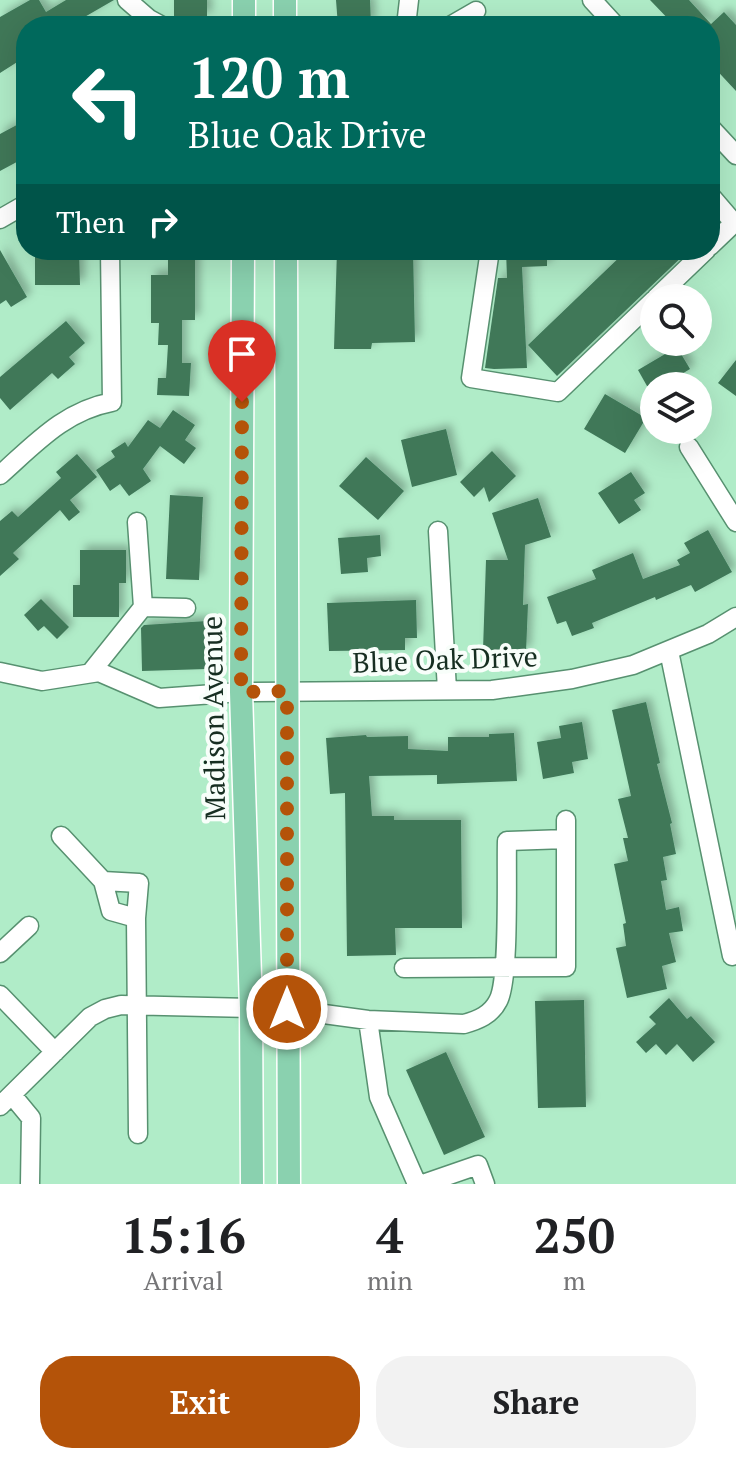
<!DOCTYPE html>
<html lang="en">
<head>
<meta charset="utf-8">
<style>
  :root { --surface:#fff; --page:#f2f2f2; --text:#202124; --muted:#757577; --accent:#b45309 }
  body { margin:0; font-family:"PT Serif",serif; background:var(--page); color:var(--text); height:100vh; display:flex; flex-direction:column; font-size:30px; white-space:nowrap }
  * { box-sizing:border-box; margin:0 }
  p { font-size:26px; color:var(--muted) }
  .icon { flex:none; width:44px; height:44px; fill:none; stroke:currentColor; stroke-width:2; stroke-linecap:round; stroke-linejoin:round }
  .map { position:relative; height:1184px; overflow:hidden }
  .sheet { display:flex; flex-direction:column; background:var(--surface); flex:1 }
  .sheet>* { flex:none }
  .hud { position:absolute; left:16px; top:16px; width:704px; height:244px; border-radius:32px; box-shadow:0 8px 32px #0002; background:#00695c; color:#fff; overflow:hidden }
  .tools { position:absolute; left:640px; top:284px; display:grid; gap:16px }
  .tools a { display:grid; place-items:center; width:72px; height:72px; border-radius:50%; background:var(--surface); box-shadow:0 8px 32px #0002; font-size:40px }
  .pin { position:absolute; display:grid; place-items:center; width:68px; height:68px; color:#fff; margin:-82px -34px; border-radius:50% 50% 50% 0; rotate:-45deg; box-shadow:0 0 8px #0007 }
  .pin .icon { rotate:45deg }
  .me { position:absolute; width:88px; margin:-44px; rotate:0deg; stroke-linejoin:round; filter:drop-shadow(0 0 6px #0008) }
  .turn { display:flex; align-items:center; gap:28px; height:168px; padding:0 40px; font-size:36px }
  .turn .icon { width:104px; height:104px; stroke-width:2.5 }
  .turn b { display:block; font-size:56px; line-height:68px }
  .then { display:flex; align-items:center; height:76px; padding:0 40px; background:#0003; gap:16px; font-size:30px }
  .eta { display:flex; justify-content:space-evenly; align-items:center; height:136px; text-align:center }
  .eta b { font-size:48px; font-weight:600; line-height:56px }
  .cta { display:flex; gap:16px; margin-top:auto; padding:16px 40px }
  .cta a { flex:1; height:92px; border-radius:32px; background:var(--accent); color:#fff; font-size:32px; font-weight:600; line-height:92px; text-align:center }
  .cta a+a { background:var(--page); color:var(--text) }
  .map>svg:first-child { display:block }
  .building { fill:#3f7859; filter:url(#shadow) }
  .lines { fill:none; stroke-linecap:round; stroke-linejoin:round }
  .minor-casing { stroke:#579170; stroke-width:21 }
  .major-casing { stroke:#fff; stroke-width:25 }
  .minor { stroke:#fff; stroke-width:18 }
  .major { stroke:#8ad1af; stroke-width:22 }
  .route { stroke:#b45309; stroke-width:14; stroke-dasharray:0 25.2 }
  .labels { text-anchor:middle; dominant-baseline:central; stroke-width:8; stroke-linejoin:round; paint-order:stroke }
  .street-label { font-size:28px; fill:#162e21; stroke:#f8fefa }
</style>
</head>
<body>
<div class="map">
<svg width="736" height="1184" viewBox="0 0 736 1184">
  <defs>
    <filter id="shadow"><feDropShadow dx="5" dy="-5" stdDeviation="4" flood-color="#0004"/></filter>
  </defs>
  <rect width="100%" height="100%" fill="#b0ecc8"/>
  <!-- building -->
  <path class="building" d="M30 0H39L46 12 66 0H114L69 26H26V48L18 52 22 59 0 73V17Z
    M174 0H207V17H174Z
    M336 0H370L371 25 338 26Z
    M650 0H689L711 24 724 12 736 25V91L710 63V26H675Z
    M26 120V157L0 171V134Z
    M0 250 27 297 11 307 6 300 0 304Z
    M35 250H79L80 285H35Z
    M168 250H195V320H182V363H191L189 396 157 395 158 378H166L168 345H158L159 323H151V275H168Z
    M337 250H413L415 342 372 343 371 349H334Z
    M506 250H547V266L522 267 527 368 494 369 485 368 498 278H507Z
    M627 250H689L557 376 528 345Z
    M66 321 85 343 69 357 75 364 58 379 52 373 10 410 0 398V377Z
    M677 347 690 369 670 381 673 386H647L638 370Z
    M736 360V396L718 383Z
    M605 394 646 418 625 453 584 429Z
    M173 410 195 425 185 440 196 448 184 464 160 446 143 469 151 481 129 496 120 484 110 491 96 470 115 457 111 451 125 442 128 447 148 420 160 428Z
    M446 429 457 475 412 487 401 440Z
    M492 451 516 476 489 502 484 487 474 497 460 482Z
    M77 454 97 477 70 500 80 512 69 521 60 510 13 553 19 559 0 576V521L12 511 18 517 61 478 56 472Z
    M366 457 404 491 378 520 339 486Z
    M631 472 645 493 634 500 641 510 619 524 598 493Z
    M170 495 203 497 199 580 166 579Z
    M538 498 551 537 525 545 523 605 528 604 526 652 483 650 486 560H508L492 513Z
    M708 530 732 572 695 592 691 585 656 600 655 597 592 623 594 628 572 636 566 621 557 624 547 597 596 579 592 570 633 553 643 579 680 565 677 560 690 553 684 543Z
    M380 535 381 556 367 558 368 572 341 574 338 538Z
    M80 550H126V583H119V617H73V585H80Z
    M41 599 69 627 57 639 44 626 38 631 24 615Z
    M416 600 417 638H405V650L329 651 327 603Z
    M207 621V669L142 671 141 628 144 625Z
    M646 702 660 763 657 764 672 823 670 824 676 854 663 857 667 880 661 881 666 910 679 907 683 931 669 933 676 962 662 966 667 989 627 998 616 948 626 946 623 924 626 923 614 864 628 861 623 838H628L618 799 631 796 612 710Z
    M582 722 588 759 572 762 574 773 543 779 537 742 561 738 559 726Z
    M514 733 517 781 437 784V775L369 776 372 816H394V820H461L462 928H395L396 955 347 956 345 793 330 794 326 738 366 735 367 737 408 736V749L448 751V737H489V734Z
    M669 998 687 1019 691 1016 715 1042 693 1062 677 1044 666 1055 656 1044 646 1053 636 1042 656 1024 649 1017Z
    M584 1000 586 1107 538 1108 535 1001Z
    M446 1052 485 1137 444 1155 406 1070Z"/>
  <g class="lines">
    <!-- minor casing -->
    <g class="minor-casing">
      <path id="minor" d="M127 0 149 19 162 26
        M592 0 616 26
        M406 26 409 0
        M450 26 476 11
        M710 127 736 155
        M710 195 734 223 710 246
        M0 219 26 204
        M490 250 471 378 558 392 654 300
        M656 298 706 250
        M689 447 736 522
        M0 475C35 444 64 411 112 402L110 250
        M438 531 447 690
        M143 607 186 608
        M669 651 732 956
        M0 672 42 681 99 672 159 698 241 692 492 690 572 679 633 665 708 634 736 617
        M91 672 143 607 137 522
        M61 836 103 881
        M136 918 139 883 103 881 111 911 136 918 138 1134
        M0 953 29 926
        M404 968 566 967V820
        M0 995 55 1052
        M287 1009 368 1020 464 1024C478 1020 491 1015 498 1001 510 980 506 871 507 841L566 839
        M368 1020 379 1097 417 1184
        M12 1095 31 1118 30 1184
        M0 1106 90 1017 105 1009 121 1005 251 1008
        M423 1184 478 1165 485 1184"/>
    </g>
    <!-- major casing -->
    <g class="major-casing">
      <path id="major" d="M285 0V26
        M244 26V0
        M243 250 241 692 251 1008 252 1184
        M286 250 289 1184"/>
    </g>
    <!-- minor -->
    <use href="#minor" class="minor"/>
    <!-- major -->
    <use href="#major" class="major"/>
  </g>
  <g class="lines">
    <!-- route -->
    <path class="route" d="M242 402 241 692 287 691V1009"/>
  </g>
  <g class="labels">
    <!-- street labels -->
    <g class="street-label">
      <text transform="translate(445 659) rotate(-2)">Blue Oak Drive</text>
      <text transform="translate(213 718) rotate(-91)">Madison Avenue</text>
    </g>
  </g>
</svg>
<div class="tools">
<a><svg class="icon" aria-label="search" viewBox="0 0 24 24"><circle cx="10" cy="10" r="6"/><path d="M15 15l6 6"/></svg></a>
<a><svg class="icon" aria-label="layers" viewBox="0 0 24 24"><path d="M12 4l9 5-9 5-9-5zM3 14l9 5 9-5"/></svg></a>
</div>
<div class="pin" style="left:242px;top:402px;background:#d93025"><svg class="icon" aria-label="arrive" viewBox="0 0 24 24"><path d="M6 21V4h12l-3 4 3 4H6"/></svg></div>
<svg class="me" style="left:287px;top:1009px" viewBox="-20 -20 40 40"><circle r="17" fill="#b45309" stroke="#fff" stroke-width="3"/><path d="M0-11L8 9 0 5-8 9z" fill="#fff"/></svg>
<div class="hud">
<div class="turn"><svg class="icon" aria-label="left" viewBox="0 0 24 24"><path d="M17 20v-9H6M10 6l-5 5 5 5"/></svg><div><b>120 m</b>Blue Oak Drive</div></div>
<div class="then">Then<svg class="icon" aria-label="right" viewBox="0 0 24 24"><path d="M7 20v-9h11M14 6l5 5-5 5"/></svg></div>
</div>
</div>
<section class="sheet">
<div class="eta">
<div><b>15:16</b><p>Arrival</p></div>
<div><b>4</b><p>min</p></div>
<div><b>250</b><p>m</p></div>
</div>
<div class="cta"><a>Exit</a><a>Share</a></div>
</section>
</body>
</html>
